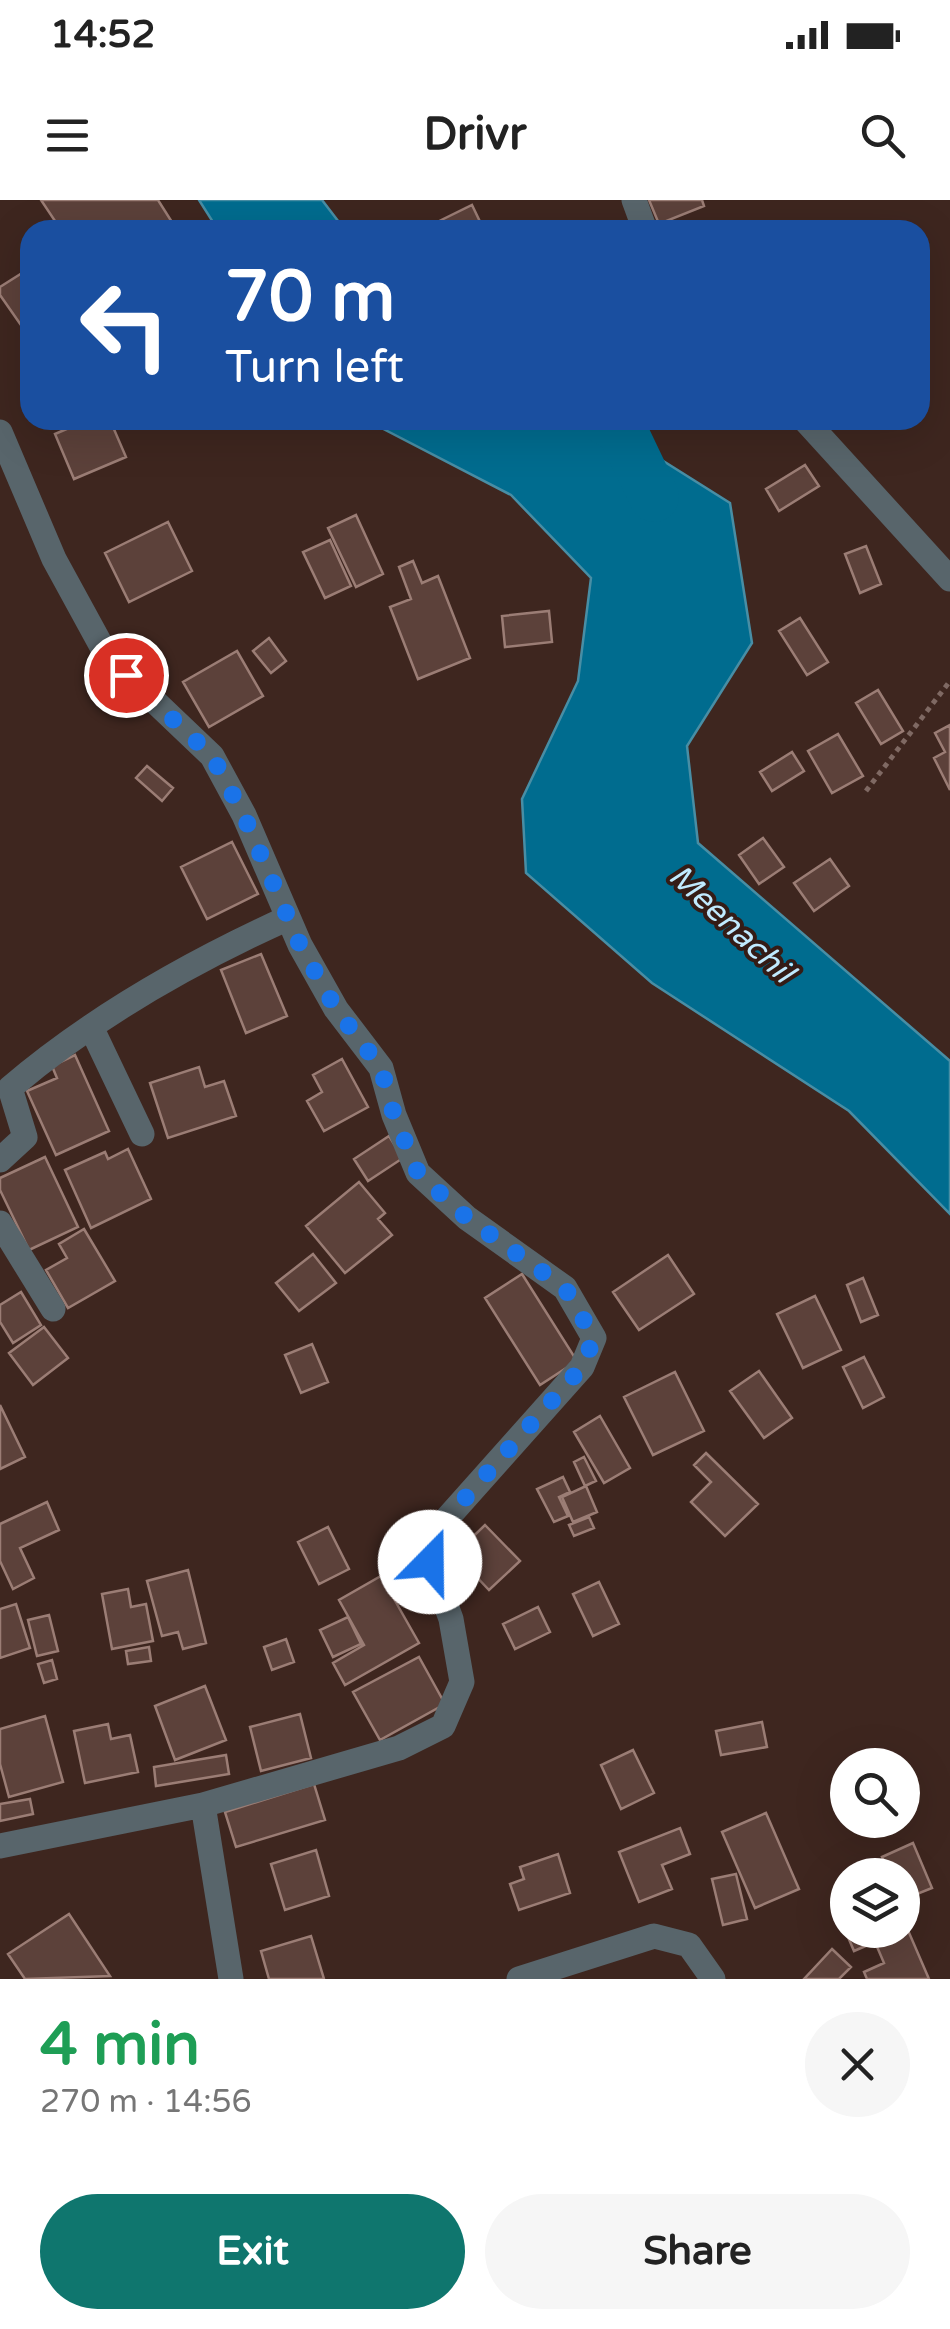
<!DOCTYPE html>
<html lang="en">
<head>
<meta charset="utf-8">
<style>
  :root { --surface:#fff; --page:#f6f6f6; --text:#222; --muted:#767676; --accent:#0f766e }
  body { margin:0; font-family:"Varela Round",sans-serif; background:var(--page); color:var(--text); height:100vh; display:flex; flex-direction:column; font-size:38px; white-space:nowrap }
  * { box-sizing:border-box; margin:0 }
  p { font-size:32px; color:var(--muted) }
  .icon { flex:none; width:55px; height:55px; fill:none; stroke:currentColor; stroke-width:2; stroke-linecap:round; stroke-linejoin:round }
  .map { position:relative; height:1779px; overflow:hidden }
  .details { display:flex; flex-direction:column; background:var(--surface); flex:1 }
  .details>* { flex:none }
  .guide { position:absolute; left:20px; top:20px; width:910px; height:210px; border-radius:30px; box-shadow:0 10px 40px #0002; background:#1a4fa0; color:#fff; overflow:hidden }
  .fabs { position:absolute; left:830px; top:1548px; display:grid; gap:20px }
  .fabs a { display:grid; place-items:center; width:90px; height:90px; border-radius:50%; background:var(--surface); box-shadow:0 10px 40px #0002; font-size:50px }
  .pin { position:absolute; display:grid; place-items:center; width:85px; height:85px; color:#fff; margin:-42px; border:5px solid #fff; border-radius:50%; box-shadow:0 2px 10px #0007 }
  .me { position:absolute; width:110px; margin:-55px; rotate:22deg; stroke-linejoin:round; filter:drop-shadow(0 0 8px #0008) }
  .turn { display:flex; align-items:center; gap:35px; height:210px; padding:0 40px; font-size:45px }
  .turn .icon { width:130px; height:130px; stroke-width:2.5 }
  .turn b { display:block; font-size:70px; line-height:85px }
  .round { display:grid; place-items:center; flex:none; width:105px; height:105px; border-radius:52px; background:var(--page) }
  .head { display:flex; align-items:center; justify-content:space-between; height:170px; padding:0 40px }
  h1 { font-size:60px; font-weight:700; line-height:75px; color:#1e9e55 }
  .action { display:flex; gap:20px; margin-top:auto; padding:20px 40px }
  .action a { flex:1; height:115px; border-radius:60px; background:var(--accent); color:#fff; font-size:40px; font-weight:700; line-height:115px; text-align:center }
  .action a+a { background:var(--page); color:var(--text) }
  .status { display:flex; justify-content:space-between; align-items:center; height:70px; padding:0 50px; background:var(--surface); direction:ltr }
  .status svg { height:28px; fill:currentColor }
  header { display:flex; justify-content:space-between; align-items:center; height:130px; padding:0 40px; background:var(--surface); font-size:45px; font-weight:700 }
  .map>svg:first-child { display:block }
  .water { fill:#006c8f; stroke:#488ea5; stroke-width:2.5 }
  .lines { fill:none; stroke-linecap:round; stroke-linejoin:round }
  .river { stroke:#006c8f; stroke-width:50 }
  .building { fill:#5c413a; stroke:#9b7d75; stroke-width:2.5 }
  .path { stroke:#7f6963; stroke-width:5; stroke-dasharray:5 5; stroke-linecap:butt }
  .minor { stroke:#58656b; stroke-width:25 }
  .route { stroke:#1a73e8; stroke-width:18; stroke-dasharray:0 32.4 }
  .labels { text-anchor:middle; dominant-baseline:central; stroke-width:8; stroke-linejoin:round; paint-order:stroke }
  .water-label { font-size:32px; font-style:italic; fill:#c0eafe; stroke:#341c16 }
</style>
</head>
<body>
<div class="status"><b>14:52</b><svg viewBox="0 0 49 12"><path d="M0 12V9h3v3zM5 12V6h3v6zM10 12V3h3v9zM15 12V0h3v12zM26 1h20v11H26zM47 4h2v5h-2z"/></svg></div>
<header><svg class="icon" aria-label="menu" viewBox="0 0 24 24"><path d="M4 6h16M4 12h16M4 18h16"/></svg>Drivr<svg class="icon" aria-label="search" viewBox="0 0 24 24"><circle cx="10" cy="10" r="6"/><path d="M15 15l6 6"/></svg></header>
<div class="map">
<svg width="950" height="1779" viewBox="0 0 950 1779">
  <rect width="100%" height="100%" fill="#3e261f"/>
  <!-- water -->
  <path class="water" d="M199 0H322L345 30H218Z
    M366 220H598L730 303 752 443 687 546 698 643 950 861V1014L849 911 652 783 526 673 522 599 578 481 591 378 511 295Z"/>
  <g class="lines">
    <!-- river -->
    <path class="river" d="M605 220 622 230 654 297"/>
  </g>
  <!-- building -->
  <path class="building" d="M41 0H158L177 30H85L80 22 61 30Z
    M649 0H702L704 6 659 24Z
    M472 5 484 30H421Z
    M30 68V138L0 95V87Z
    M66 220H110L126 257 74 279 55 234 69 228Z
    M805 265 819 286 779 311 766 289Z
    M356 315 383 374 356 387 328 328Z
    M168 322 192 371 129 402 105 353Z
    M330 340 351 386 325 398 303 352Z
    M866 346 881 384 860 393 845 354Z
    M413 361 422 383 438 376 470 458 418 479 390 407 411 399 399 367Z
    M549 411 552 442 505 447 502 416Z
    M800 418 828 462 807 475 779 431Z
    M269 438 286 461 271 473 253 451Z
    M237 451 263 496 209 527 183 482Z
    M878 490 903 531 881 544 856 503Z
    M950 525V590L934 558 945 552 935 533Z
    M838 534 863 576 832 593 808 551Z
    M792 552 804 571 772 591 760 572Z
    M147 566 173 588 162 601 136 578Z
    M763 638 784 667 759 684 739 655Z
    M232 642 258 694 207 719 181 667Z
    M830 659 849 686 814 711 794 683Z
    M261 754 287 816 246 833 221 770Z
    M75 855 109 931 56 955 27 891 57 878 52 866Z
    M342 859 368 907 324 931 307 901 322 892 313 875Z
    M199 867 205 887 224 881 236 916 168 938 150 883Z
    M389 936 403 958 368 981 354 959Z
    M128 949 151 999 91 1028 65 970 105 952 108 959Z
    M45 957 78 1027 29 1050 0 990V978Z
    M359 982 385 1013 378 1019 392 1035 345 1073 306 1026Z
    M84 1029 115 1081 68 1108 46 1070 67 1058 59 1044Z
    M313 1054 336 1083 299 1111 276 1083Z
    M668 1055 694 1094 639 1130 613 1092Z
    M522 1074 577 1161 540 1185 485 1098Z
    M863 1078 878 1115 861 1122 847 1085Z
    M21 1092 41 1125 13 1143 0 1122V1105Z
    M815 1096 841 1150 803 1168 777 1114Z
    M44 1127 68 1158 33 1185 9 1153Z
    M312 1144 328 1182 301 1193 285 1155Z
    M864 1157 884 1197 863 1208 843 1167Z
    M759 1171 792 1218 764 1238 730 1191Z
    M675 1172 704 1231 653 1255 624 1197Z
    M0 1205 25 1257 0 1269Z
    M600 1216 630 1268 604 1283 574 1232Z
    M706 1253 758 1304 725 1336 691 1302 711 1282 694 1265Z
    M584 1257 596 1281 585 1286 574 1262Z
    M563 1277 570 1292 559 1297 568 1316 554 1322 537 1289Z
    M586 1286 597 1312 573 1322 562 1297Z
    M47 1302 59 1330 20 1348 34 1378 13 1389 0 1361V1324Z
    M589 1317 594 1328 574 1336 569 1325Z
    M485 1325 520 1361 489 1390 455 1354Z
    M328 1327 349 1369 319 1384 298 1342Z
    M188 1370 206 1443 183 1449 178 1432 162 1436 147 1381Z
    M381 1376 419 1443 345 1485 333 1463 364 1445 339 1400Z
    M599 1382 619 1424 593 1436 573 1394Z
    M128 1389 131 1407 146 1404 153 1441 112 1449 102 1394Z
    M16 1404 30 1448 0 1458V1409Z
    M538 1407 550 1432 515 1449 503 1424Z
    M49 1415 58 1451 37 1456 28 1420Z
    M348 1417 361 1444 333 1457 320 1430Z
    M286 1439 294 1462 272 1470 264 1447Z
    M149 1447 151 1461 128 1464 126 1451Z
    M419 1457 445 1504 380 1540 353 1492Z
    M52 1460 57 1479 44 1483 38 1464Z
    M205 1486 226 1540 175 1560 155 1506Z
    M300 1514 311 1558 261 1571 250 1527Z
    M45 1516 63 1582 9 1597 0 1564V1529Z
    M762 1522 767 1547 721 1555 716 1531Z
    M108 1524 111 1539 130 1535 138 1572 85 1583 74 1531Z
    M633 1550 654 1593 621 1609 601 1565Z
    M226 1555 229 1574 156 1586 154 1567Z
    M314 1584 325 1620 236 1647 225 1612Z
    M30 1599 33 1614 0 1621V1604Z
    M766 1613 799 1689 755 1708 722 1632Z
    M680 1628 690 1654 662 1665 672 1689 639 1702 619 1652Z
    M913 1643 932 1688 902 1700V1675H890L882 1657Z
    M316 1650 329 1696 285 1710 271 1664Z
    M558 1654 570 1693 519 1710 510 1684 524 1679 520 1667Z
    M736 1674 747 1719 723 1725 712 1679Z
    M69 1714 110 1776 25 1779 8 1754Z
    M848 1714V1730H902L904 1721 929 1779H867L864 1772 884 1763 875 1742 854 1751 840 1718Z
    M311 1736 324 1779H269L261 1751Z
    M832 1749 851 1767 839 1779H804Z"/>
  <g class="lines">
    <!-- path -->
    <path class="path" d="M866 591 950 481"/>
    <!-- minor -->
    <path class="minor" d="M634 0 645 30
      M805 220 950 379
      M0 232 54 359 107 456 212 556 244 615 300 745 336 809 381 868 394 915 418 973 467 1018 565 1088 594 1138 582 1167 434 1333 430 1361 451 1419 462 1482 443 1526 399 1548 203 1605 0 1646
      M91 827 142 934
      M0 960 25 937 10 888C93 817 189 763 288 718
      M0 1023 53 1109
      M203 1605 231 1779
      M519 1779 654 1736 689 1745 713 1779"/>
  </g>
  <g class="lines">
    <!-- route -->
    <path class="route" d="M126 475 212 556 244 616 300 745 336 809 381 868 394 915 418 973 467 1018 565 1088 594 1138 582 1167 434 1333 430 1362"/>
  </g>
  <g class="labels">
    <!-- water labels -->
    <g class="water-label">
      <text transform="translate(731 724) rotate(43)">Meenachil</text>
    </g>
  </g>
</svg>
<div class="fabs">
<a><svg class="icon" aria-label="search" viewBox="0 0 24 24"><circle cx="10" cy="10" r="6"/><path d="M15 15l6 6"/></svg></a>
<a><svg class="icon" aria-label="layers" viewBox="0 0 24 24"><path d="M12 4l9 5-9 5-9-5zM3 14l9 5 9-5"/></svg></a>
</div>
<div class="pin" style="left:126px;top:475px;background:#d93025"><svg class="icon" aria-label="arrive" viewBox="0 0 24 24"><path d="M6 21V4h12l-3 4 3 4H6"/></svg></div>
<svg class="me" style="left:430px;top:1362px" viewBox="-20 -20 40 40"><circle r="19" fill="#fff"/><path d="M0-13L10 11 0 6-10 11z" fill="#1a73e8"/></svg>
<div class="guide">
<div class="turn"><svg class="icon" aria-label="left" viewBox="0 0 24 24"><path d="M17 20v-9H6M10 6l-5 5 5 5"/></svg><div><b>70 m</b>Turn left</div></div>
</div>
</div>
<section class="details">
<div class="head"><div><h1>4 min</h1><p>270 m · 14:56</p></div><a class="round"><svg class="icon" aria-label="close" viewBox="0 0 24 24"><path d="M6 6l12 12M18 6L6 18"/></svg></a></div>
<div class="action"><a>Exit</a><a>Share</a></div>
</section>
</body>
</html>
